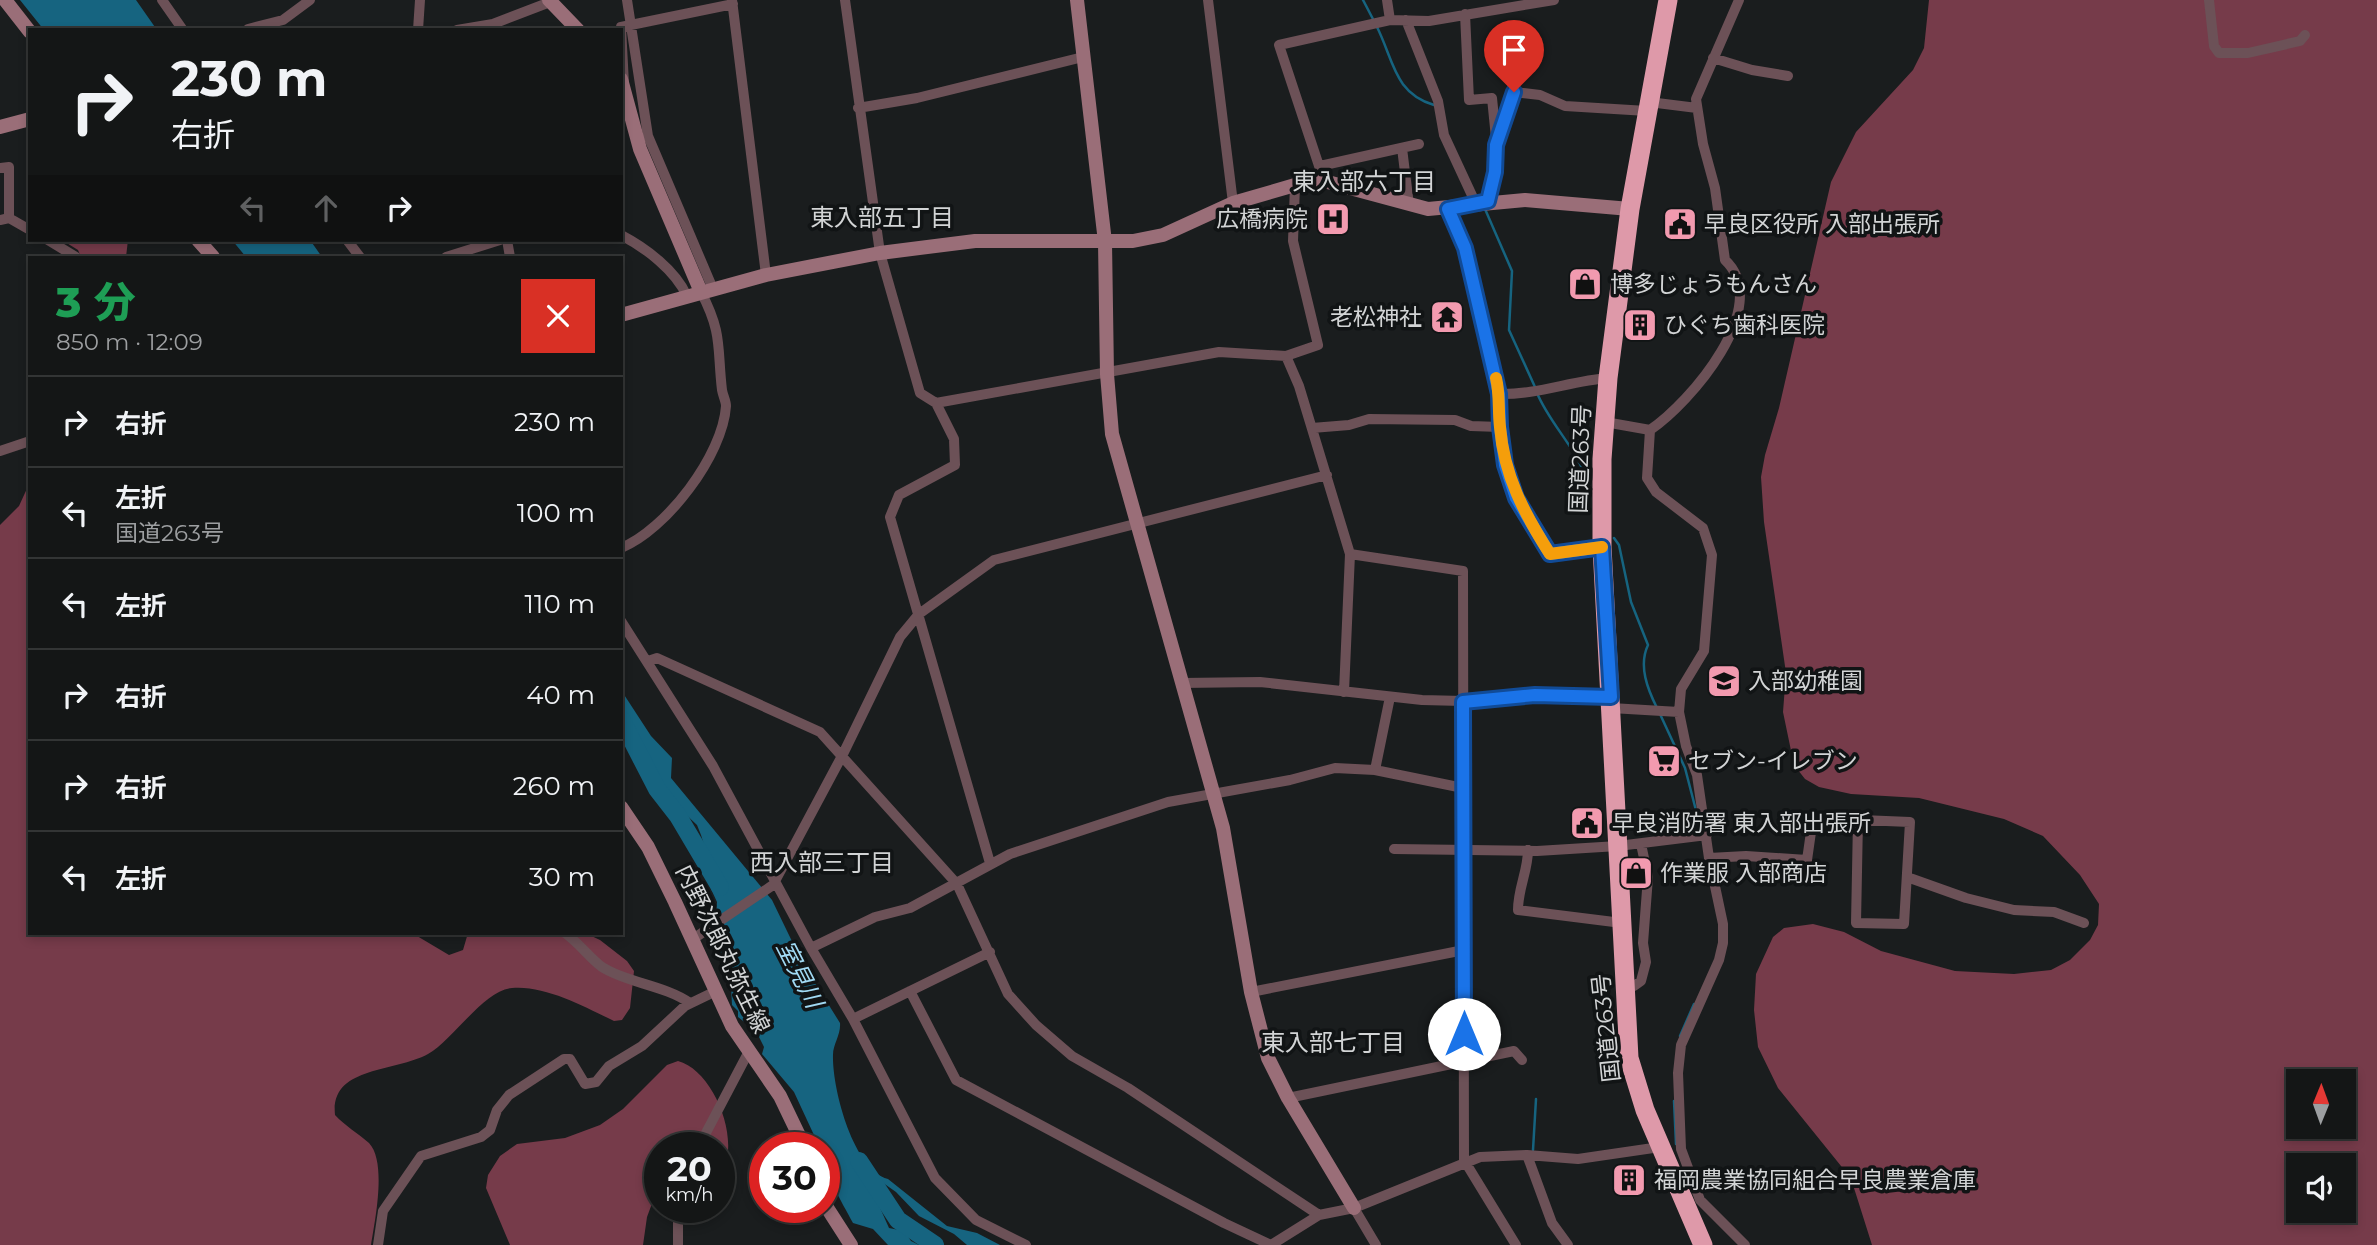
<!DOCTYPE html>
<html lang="ja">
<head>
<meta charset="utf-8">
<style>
  :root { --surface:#141616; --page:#212323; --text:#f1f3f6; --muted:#9d9fa1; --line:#333535 }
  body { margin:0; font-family:Montserrat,"Noto Sans JP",sans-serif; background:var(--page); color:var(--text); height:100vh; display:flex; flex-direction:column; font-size:26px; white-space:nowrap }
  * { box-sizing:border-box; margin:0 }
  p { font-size:23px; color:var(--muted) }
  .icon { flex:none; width:38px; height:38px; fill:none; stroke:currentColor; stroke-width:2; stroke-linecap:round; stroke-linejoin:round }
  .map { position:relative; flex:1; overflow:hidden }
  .drawer { position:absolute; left:28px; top:256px; width:595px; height:679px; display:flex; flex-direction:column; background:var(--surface); border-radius:0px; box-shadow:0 4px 10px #0003,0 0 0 2px var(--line) }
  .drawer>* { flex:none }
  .banner { position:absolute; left:28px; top:28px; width:595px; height:214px; border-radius:0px; box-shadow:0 4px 10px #0003,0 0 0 2px var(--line); background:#141616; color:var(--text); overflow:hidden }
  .needle { width:46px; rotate:1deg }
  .buttons { position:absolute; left:2286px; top:1069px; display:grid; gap:14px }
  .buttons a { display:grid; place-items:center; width:70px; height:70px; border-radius:0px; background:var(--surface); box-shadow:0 4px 10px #0003,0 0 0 2px var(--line); font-size:35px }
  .speed { position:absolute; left:644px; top:1132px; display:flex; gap:14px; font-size:35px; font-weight:700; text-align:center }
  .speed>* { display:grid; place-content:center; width:91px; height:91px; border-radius:50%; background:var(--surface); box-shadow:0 4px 10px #0003,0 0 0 2px var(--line); line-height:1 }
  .speed small { font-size:18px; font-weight:400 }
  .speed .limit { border:10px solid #d22; background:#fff; color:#111 }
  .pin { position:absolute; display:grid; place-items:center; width:60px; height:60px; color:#fff; margin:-72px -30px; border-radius:50% 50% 50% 0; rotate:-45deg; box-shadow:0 0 7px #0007 }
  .pin .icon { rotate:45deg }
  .me { position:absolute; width:77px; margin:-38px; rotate:0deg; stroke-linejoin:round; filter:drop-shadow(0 0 5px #0008) }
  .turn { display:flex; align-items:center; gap:24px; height:147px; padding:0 28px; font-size:32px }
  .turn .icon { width:91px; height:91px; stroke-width:2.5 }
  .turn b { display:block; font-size:49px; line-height:60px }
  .lanes { display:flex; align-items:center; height:66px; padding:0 28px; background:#0003; justify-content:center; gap:35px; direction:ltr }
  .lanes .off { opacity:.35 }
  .round { display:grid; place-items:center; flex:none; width:74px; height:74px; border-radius:0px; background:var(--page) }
  .headline { display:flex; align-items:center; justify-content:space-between; height:119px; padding:0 28px }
  h1 { font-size:42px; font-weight:800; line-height:52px; color:#1e9e55 }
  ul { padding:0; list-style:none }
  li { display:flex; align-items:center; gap:21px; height:91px; padding:0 28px; border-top:2px solid var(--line) }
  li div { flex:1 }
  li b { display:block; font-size:26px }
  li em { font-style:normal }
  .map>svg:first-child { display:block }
  .forest { fill:#763b4a; fill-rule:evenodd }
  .water { fill:#166480 }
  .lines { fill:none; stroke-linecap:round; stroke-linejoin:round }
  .stream { stroke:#166480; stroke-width:2.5 }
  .river { stroke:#166480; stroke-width:18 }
  .street { stroke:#6c5157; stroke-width:10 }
  .secondary { stroke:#9a6e78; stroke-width:14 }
  .highway { stroke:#de99a9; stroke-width:19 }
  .route-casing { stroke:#114b97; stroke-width:18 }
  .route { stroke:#1a73e8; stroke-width:12 }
  .slow { stroke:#f59e0b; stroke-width:12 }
  .labels { text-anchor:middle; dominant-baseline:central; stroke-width:7; stroke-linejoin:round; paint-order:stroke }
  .poi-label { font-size:23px; fill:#d2d4d5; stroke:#111415; text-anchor:start }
  .street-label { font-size:23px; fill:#d2d4d5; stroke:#111415 }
  .neighbourhood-label { font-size:24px; fill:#d2d4d5; stroke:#111415 }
  .water-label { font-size:24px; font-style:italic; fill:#a1daf4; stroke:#111415 }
</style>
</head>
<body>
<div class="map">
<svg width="2377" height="1245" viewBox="0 0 2377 1245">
  <rect width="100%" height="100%" fill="#1a1d1e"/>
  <!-- forest -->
  <path class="forest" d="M1929 0H2377V1245H1872L1854 1188 1841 1166 1778 1088 1758 1047 1754 1010 1756 974 1773 937 1784 928 1813 924 1844 932 1881 951 1955 971 2014 974 2051 970 2070 960 2090 940 2098 925 2099 904 2080 875 2043 836 2004 819 1919 798 1851 794 1819 787 1805 779 1794 765 1783 712 1786 673 1764 522 1761 477 1765 455 1779 408 1831 182 1856 132 1913 70 1924 48ZM2298 1082H2343V1127H2298ZM2298 1166H2343V1211H2298Z
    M62 240H128L126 257H81L78 250Z
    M30 482V933H412L449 955 463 950 468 933H585L600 940 627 961 634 971 630 1008 622 1020 614 1021C585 1007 545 985 512 988 484 990 453 1040 428 1054 393 1073 330 1066 335 1115 345 1126 358 1133 369 1143 387 1162 375 1220 371 1245H0V525L19 506Z
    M678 1061C714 1070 744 1145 719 1176V1148H660V1182L647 1217 643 1245H510L486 1188 488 1175 500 1156 517 1144 565 1138 600 1125 623 1109 667 1065Z"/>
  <!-- water -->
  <path class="water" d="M20 0H136L157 30H44Z
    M232 240H310L322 257H246Z
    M621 690 651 736 672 758 671 778 772 900 802 962 840 1023C841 1035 833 1044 833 1055 832 1088 853 1170 888 1179L947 1226 977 1233 1000 1245H967L954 1234 919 1216 896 1192 876 1178 869 1183 889 1228 904 1231 911 1241 919 1245H888L873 1229 853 1223C841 1200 824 1175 824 1148H820L794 1092 762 1054 764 1047 756 1031 738 1017V1011L732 1005 731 986 714 941 717 902 711 889 708 857 701 835 697 825 664 794 639 745H632L621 729Z"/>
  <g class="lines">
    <!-- stream -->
    <path class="stream" d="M1363 0 1374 21
      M1377 27C1394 61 1394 93 1434 105
      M1485 209 1512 271 1509 330 1535 387
      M1537 393C1550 424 1575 446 1586 478
      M1614 538 1619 545 1631 602 1648 645C1638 666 1648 690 1657 708
      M1660 714 1685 768 1699 822
      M1680 1036 1694 1004
      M1674 1101 1676 1144
      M1533 1150 1536 1099"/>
    <!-- river -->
    <path class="river" d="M621 719 657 789 678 816 720 887
      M859 1161 898 1220 935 1245"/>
    <!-- street -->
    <path class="street" d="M162 0 183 30
      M627 0 648 136 713 289
      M732 0 766 275
      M845 0 880 253 920 393 936 403 1219 352 1286 356 1299 386 1350 554 1344 692
      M1208 0 1233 203
      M1387 0 1390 20
      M1739 0 1696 99 1703 144 1715 188 1725 260C1774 306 1690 403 1650 430L1647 478 1656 492 1703 528 1712 555 1704 651 1681 689 1679 712 1686 746 1697 775 1709 858 1723 924V943L1719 960 1681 1045 1678 1073 1681 1149 1700 1200 1745 1245
      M2209 0 2214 46 2219 53H2248L2300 41 2305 35
      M1465 14 1469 100 1492 98 1496 138
      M1406 20 1438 101 1444 135 1476 204
      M248 29 283 20 310 0
      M418 30 420 0
      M457 30 493 24 550 2
      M1713 58 1752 70 1788 76
      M624 84 621 27 733 4
      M1649 102 1697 108
      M858 108 917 98 1083 57
      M1402 148 1409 205
      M1320 166 1419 144
      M0 168 9 167V218L0 220
      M1324 181 1279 45 1390 20 1429 21 1554 0
      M1488 201 1495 172 1496 145 1514 92 1540 95 1565 106 1647 111
      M1448 209 1465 249 1499 394
      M9 218 30 230
      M621 235C646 248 675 270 687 296
      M48 240 76 257
      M347 240 360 257
      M507 240 510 257
      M446 257 500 240
      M1286 356 1318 345 1293 241 1295 185
      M936 403 954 439 955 465 899 495 890 517 990 863
      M1605 422 1650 430
      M1500 427C1508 482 1520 508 1550 554L1602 547
      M1312 428 1349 425 1369 419 1455 420 1471 426 1500 427 1499 394C1536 395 1571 381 1608 378
      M0 451 30 441
      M621 548C666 530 723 455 726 406 726 401 723 396 722 390 717 348 723 334 701 292
      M1350 554 1463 571 1464 1160 1516 1245
      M621 621 713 766 811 948 853 1019 935 1178 976 1220 1026 1245
      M648 661 657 658 820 732 957 884 1008 994 1036 1025 1072 1056 1128 1088 1319 1215 1354 1208 1480 1157 1527 1155 1578 1159 1660 1147
      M1181 683 1260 682 1422 700 1463 701 1535 695 1611 697
      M1390 697 1375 770 1463 788
      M1611 708 1679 712
      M1394 849 1537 851 1618 846 1707 835
      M1528 850C1528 871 1518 888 1518 910L1622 923
      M1709 858 1746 856 1807 860 1813 818 1910 822 1904 924 1856 923 1858 820
      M1907 877 1966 898 2014 910 2054 912 2084 923
      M565 933C579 943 590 958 602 967 627 983 664 985 690 1003
      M693 939 773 885 843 754 900 637 919 614 994 560 1327 475
      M811 948 875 917 910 908 1010 854 1168 802 1290 780 1335 768 1375 770
      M1625 985 1634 986 1641 981 1646 962 1643 943 1648 877 1641 844
      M910 991 956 1080 1224 1223 1271 1245
      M1251 992 1464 950
      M853 1019 990 952
      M1288 1098 1514 1051 1522 1060
      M698 1148 748 1053
      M1527 1155 1552 1223 1568 1245
      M1354 1208 1376 1245
      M378 1245 383 1211 421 1156 481 1137 490 1130 497 1110 509 1095 564 1059H570L585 1084 596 1082 609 1066 642 1046 685 1006 714 992
      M678 1245V1208
      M1271 1245 1319 1215"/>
    <!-- secondary -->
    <path class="secondary" d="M5 0 30 32
      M549 0 578 30
      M1077 0 1105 242 1107 374 1112 434 1223 828 1251 992 1268 1058 1288 1098 1354 1208
      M621 79 640 149 701 292
      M0 127 30 119
      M198 240 213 257
      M621 315 766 275 880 253 975 241H1133L1163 235 1233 203 1295 185 1324 181 1428 209 1525 200 1630 209
      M621 807 648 847 675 902 732 1026 780 1096 805 1148
      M824 1203 851 1245"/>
    <!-- highway -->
    <path class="highway" d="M1668 0 1630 209 1608 378 1602 459V547L1629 1058 1645 1110 1703 1245"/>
  </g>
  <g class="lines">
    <!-- route casing -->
    <g class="route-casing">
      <path id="route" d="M1464 1034 1463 702 1535 695 1611 697 1602 547 1550 554 1516 498 1505 465 1500 427 1499 394 1465 248 1448 209 1488 201 1495 172 1496 145 1514 92"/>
    </g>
    <!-- route -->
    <use href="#route" class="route"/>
    <!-- slow -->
    <path class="slow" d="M1496 378C1500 395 1498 410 1500 427 1504 476 1524 513 1550 554L1602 547"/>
  </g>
  <!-- icons -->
  <defs>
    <g id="hospital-square" transform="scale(1.75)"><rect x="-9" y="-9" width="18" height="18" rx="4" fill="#f29aaf" stroke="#111415"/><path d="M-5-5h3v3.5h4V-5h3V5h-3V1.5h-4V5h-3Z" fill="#111"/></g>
    <g id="civic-square" transform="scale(1.75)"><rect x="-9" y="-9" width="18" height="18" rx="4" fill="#f29aaf" stroke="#111415"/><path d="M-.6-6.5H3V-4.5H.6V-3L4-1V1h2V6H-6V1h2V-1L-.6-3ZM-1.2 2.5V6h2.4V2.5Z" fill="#111"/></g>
    <g id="shop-square" transform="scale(1.75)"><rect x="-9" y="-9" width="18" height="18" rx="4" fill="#f29aaf" stroke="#111415"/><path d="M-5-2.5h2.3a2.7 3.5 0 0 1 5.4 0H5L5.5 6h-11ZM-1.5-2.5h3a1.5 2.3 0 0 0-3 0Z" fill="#111"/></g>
    <g id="temple-square" transform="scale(1.75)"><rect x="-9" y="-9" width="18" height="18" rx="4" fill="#f29aaf" stroke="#111415"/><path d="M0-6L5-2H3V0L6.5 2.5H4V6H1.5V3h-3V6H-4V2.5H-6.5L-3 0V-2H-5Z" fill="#111"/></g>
    <g id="building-square" transform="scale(1.75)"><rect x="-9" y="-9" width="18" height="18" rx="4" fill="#f29aaf" stroke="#111415"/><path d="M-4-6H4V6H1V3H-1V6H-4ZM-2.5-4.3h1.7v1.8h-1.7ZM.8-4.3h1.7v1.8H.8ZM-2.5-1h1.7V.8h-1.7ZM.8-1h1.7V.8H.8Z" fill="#111"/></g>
    <g id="school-square" transform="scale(1.75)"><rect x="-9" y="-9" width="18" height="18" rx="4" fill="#f29aaf" stroke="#111415"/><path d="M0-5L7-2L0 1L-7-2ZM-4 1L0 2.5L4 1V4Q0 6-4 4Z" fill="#111"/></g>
    <g id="supermarket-square" transform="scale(1.75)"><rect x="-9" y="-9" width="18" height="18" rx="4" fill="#f29aaf" stroke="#111415"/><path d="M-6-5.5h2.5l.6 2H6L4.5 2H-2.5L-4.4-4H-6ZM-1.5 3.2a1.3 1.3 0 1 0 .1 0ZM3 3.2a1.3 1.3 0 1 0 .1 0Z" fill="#111"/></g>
  </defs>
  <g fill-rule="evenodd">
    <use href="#hospital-square" x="1333" y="219"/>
    <use href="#civic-square" x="1680" y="224"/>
    <use href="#shop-square" x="1585" y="284"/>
    <use href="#temple-square" x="1447" y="317"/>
    <use href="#building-square" x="1640" y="325"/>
    <use href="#school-square" x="1724" y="681"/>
    <use href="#supermarket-square" x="1664" y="761"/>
    <use href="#civic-square" x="1587" y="823"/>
    <use href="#shop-square" x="1636" y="873"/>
    <use href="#building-square" x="1629" y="1180"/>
  </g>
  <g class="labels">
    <!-- poi labels -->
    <g class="poi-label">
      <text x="1308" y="219" text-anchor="end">広橋病院</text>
      <text x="1704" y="224">早良区役所 入部出張所</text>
      <text x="1610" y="284">博多じょうもんさん</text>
      <text x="1422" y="317" text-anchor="end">老松神社</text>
      <text x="1664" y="325">ひぐち歯科医院</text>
      <text x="1748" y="681">入部幼稚園</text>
      <text x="1688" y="761">セブン-イレブン</text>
      <text x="1612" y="823">早良消防署 東入部出張所</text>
      <text x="1660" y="873">作業服 入部商店</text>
      <text x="1654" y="1180">福岡農業協同組合早良農業倉庫</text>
    </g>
    <!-- street labels -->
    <g class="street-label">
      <text transform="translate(1580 459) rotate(-88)">国道263号</text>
      <text transform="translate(723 949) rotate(64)">内野次郎丸弥生線</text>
      <text transform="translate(1606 1028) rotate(-96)">国道263号</text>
    </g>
    <!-- neighbourhood labels -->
    <g class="neighbourhood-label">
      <text x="1364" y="181">東入部六丁目</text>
      <text x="882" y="217">東入部五丁目</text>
      <text x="822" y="862">西入部三丁目</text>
      <text x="1333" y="1042">東入部七丁目</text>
    </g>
    <!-- water labels -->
    <g class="water-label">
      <text transform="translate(800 974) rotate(63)">室見川</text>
    </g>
  </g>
</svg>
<div class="buttons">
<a><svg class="needle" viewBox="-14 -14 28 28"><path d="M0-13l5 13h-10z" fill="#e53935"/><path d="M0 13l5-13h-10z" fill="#9d9fa1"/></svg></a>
<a><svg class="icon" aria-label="sound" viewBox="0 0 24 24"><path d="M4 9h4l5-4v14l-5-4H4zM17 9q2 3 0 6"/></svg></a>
</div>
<div class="speed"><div>20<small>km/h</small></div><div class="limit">30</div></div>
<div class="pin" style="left:1514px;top:92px;background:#d93025"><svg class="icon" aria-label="arrive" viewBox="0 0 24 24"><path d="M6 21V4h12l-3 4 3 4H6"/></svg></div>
<svg class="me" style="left:1464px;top:1034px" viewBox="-20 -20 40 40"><circle r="19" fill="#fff"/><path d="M0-13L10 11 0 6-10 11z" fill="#1a73e8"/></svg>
<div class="banner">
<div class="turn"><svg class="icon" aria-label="right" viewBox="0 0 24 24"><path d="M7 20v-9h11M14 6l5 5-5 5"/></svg><div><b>230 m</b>右折</div></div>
<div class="lanes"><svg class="icon off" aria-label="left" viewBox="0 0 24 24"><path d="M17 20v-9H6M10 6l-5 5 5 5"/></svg><svg class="icon off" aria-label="ahead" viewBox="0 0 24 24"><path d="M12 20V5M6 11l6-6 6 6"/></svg><svg class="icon" aria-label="right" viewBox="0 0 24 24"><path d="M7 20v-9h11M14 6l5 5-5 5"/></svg></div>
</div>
<section class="drawer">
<div class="headline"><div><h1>3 分</h1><p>850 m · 12:09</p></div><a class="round" style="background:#d93025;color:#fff"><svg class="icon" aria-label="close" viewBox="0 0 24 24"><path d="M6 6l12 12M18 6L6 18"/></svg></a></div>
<ul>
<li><svg class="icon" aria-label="right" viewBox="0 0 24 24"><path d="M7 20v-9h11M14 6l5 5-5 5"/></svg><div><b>右折</b></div><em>230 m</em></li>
<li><svg class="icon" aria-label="left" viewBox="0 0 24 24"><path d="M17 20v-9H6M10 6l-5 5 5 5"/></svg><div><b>左折</b><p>国道263号</p></div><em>100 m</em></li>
<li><svg class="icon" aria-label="left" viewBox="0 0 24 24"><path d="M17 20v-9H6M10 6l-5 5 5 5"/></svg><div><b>左折</b></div><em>110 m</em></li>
<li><svg class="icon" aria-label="right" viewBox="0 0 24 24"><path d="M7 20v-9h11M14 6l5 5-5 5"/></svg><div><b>右折</b></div><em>40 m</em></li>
<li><svg class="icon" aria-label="right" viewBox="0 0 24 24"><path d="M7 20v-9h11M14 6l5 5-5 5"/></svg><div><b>右折</b></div><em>260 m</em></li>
<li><svg class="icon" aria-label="left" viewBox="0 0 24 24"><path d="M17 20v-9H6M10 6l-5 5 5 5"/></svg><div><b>左折</b></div><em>30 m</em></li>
</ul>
</section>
</div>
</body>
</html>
